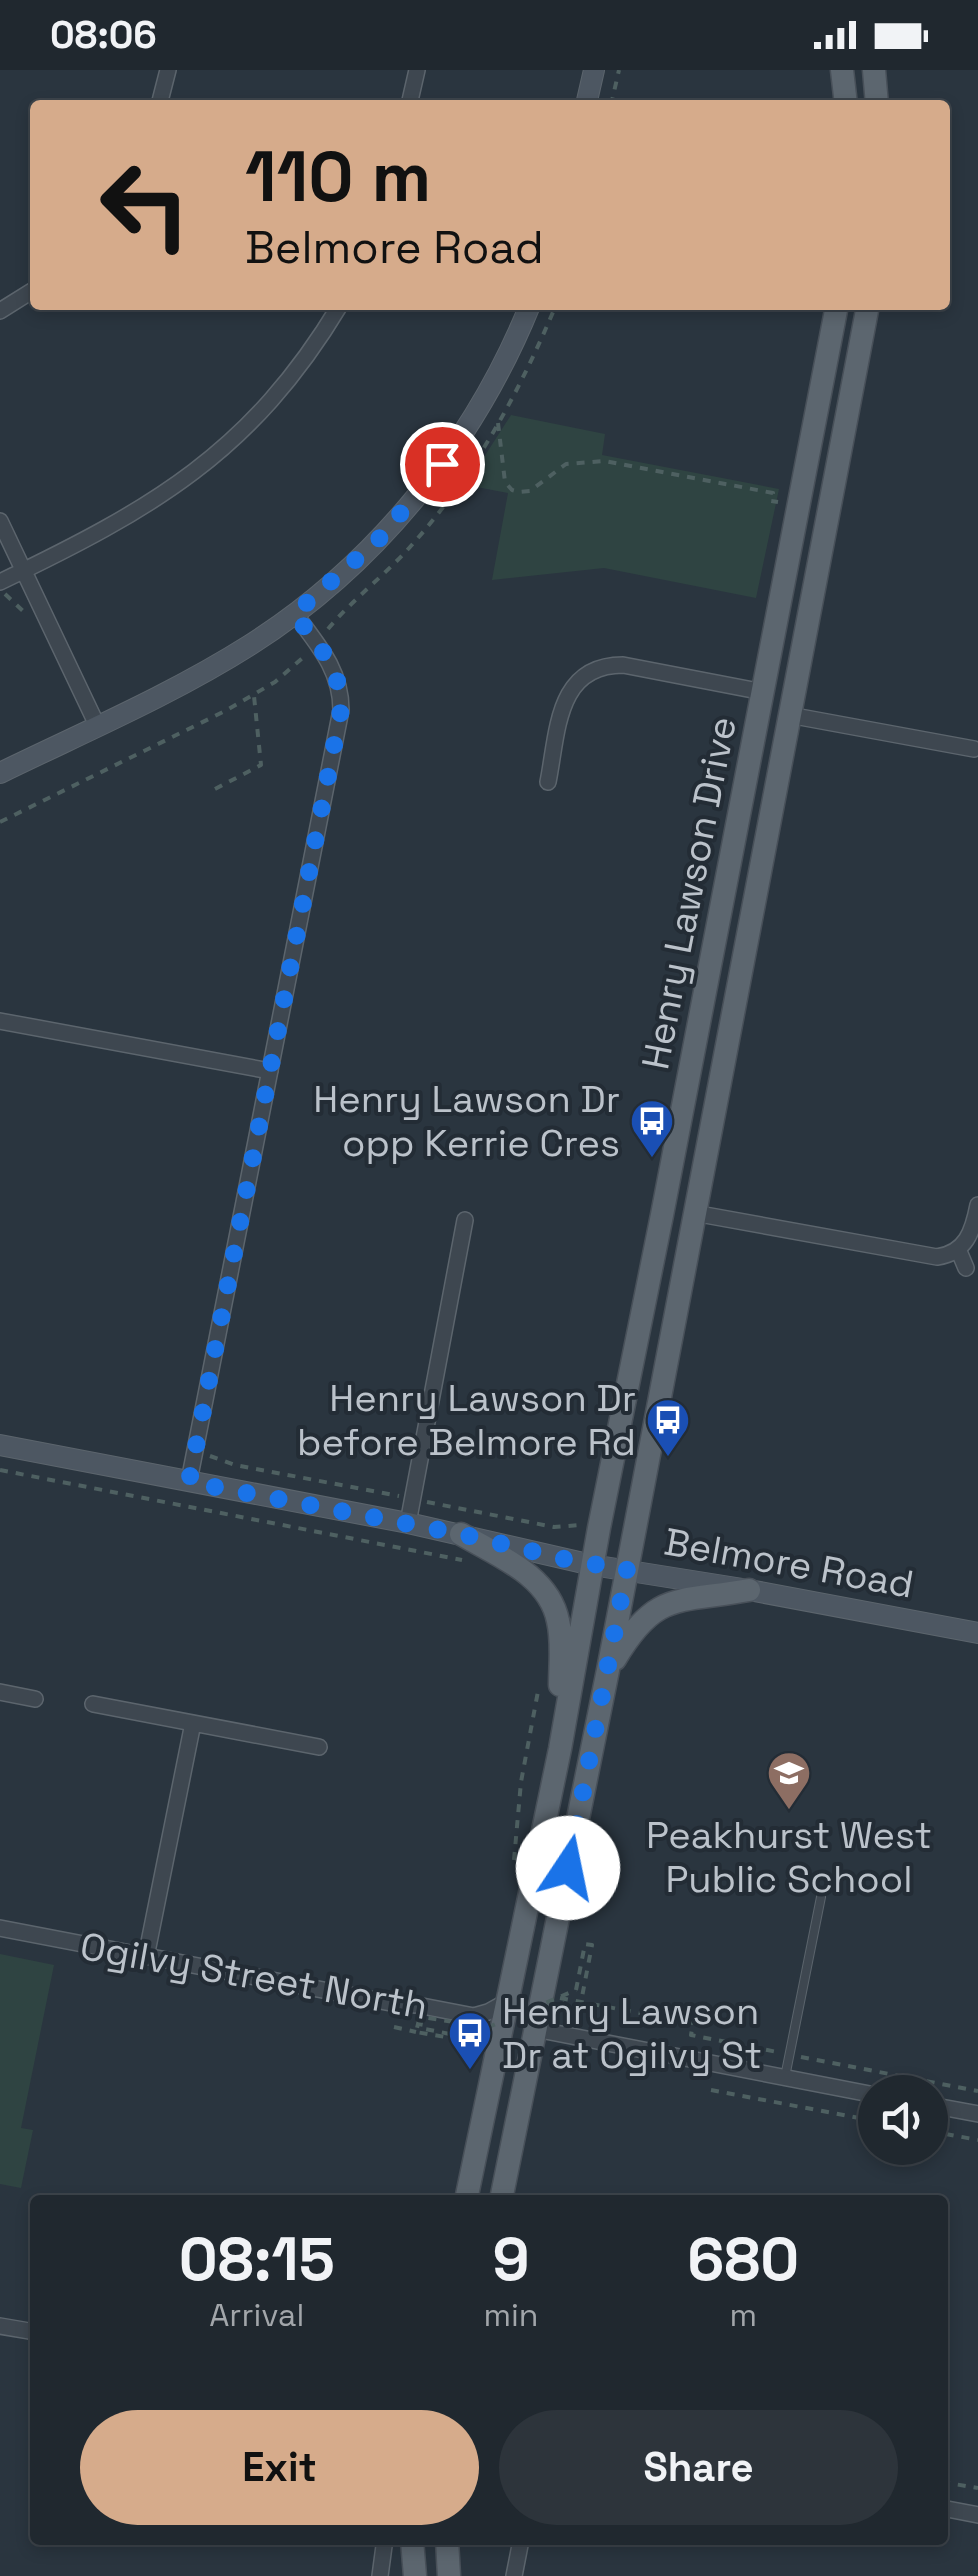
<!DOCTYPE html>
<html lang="en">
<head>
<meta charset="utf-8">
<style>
  :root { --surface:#20282f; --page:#2d343b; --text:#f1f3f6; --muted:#a2a6aa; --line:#3d444b; --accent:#d6ab8b }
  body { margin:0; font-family:"Space Grotesk",sans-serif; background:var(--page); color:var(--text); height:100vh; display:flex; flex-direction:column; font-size:38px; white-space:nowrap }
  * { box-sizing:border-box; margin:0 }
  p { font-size:32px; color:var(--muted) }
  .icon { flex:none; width:55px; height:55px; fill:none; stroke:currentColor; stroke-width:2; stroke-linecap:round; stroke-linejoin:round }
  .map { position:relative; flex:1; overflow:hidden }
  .sheet { position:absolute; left:30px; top:2125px; width:918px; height:350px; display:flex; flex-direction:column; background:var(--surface); border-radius:10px; box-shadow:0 5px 15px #0003,0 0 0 2px var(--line) }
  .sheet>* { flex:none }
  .top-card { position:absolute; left:30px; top:30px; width:920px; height:210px; border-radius:10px; box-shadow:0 5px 15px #0003,0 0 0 2px var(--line); background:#d6ab8b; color:#111; overflow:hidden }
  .buttons { position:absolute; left:858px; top:2005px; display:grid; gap:20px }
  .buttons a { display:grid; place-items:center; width:90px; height:90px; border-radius:50%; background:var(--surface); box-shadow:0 5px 15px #0003,0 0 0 2px var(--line); font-size:50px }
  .pin { position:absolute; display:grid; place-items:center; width:85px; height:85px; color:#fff; margin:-42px; border:5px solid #fff; border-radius:50%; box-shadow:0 2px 10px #0007 }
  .me { position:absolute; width:110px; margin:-55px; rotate:11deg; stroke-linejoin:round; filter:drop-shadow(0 0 8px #0008) }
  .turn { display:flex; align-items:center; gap:35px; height:210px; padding:0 50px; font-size:45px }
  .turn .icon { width:130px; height:130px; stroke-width:2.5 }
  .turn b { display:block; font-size:70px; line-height:85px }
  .eta { display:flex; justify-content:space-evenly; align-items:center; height:170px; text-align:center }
  .eta b { font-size:60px; font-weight:800; line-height:70px }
  .action { display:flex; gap:20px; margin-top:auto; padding:20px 50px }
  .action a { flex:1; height:115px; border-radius:60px; background:var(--accent); color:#111; font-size:40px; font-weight:800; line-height:115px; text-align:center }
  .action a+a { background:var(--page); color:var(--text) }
  .status { display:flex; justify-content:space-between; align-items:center; height:70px; padding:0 50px; background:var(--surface); direction:ltr }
  .status svg { height:28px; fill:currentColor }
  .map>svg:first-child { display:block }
  .green { fill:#2f4442 }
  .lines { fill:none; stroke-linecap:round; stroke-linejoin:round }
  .lane-casing { stroke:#5c656d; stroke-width:10 }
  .street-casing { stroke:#5c656d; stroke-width:18 }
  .secondary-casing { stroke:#5c656d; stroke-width:22 }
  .primary-casing { stroke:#485059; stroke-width:25 }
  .path { stroke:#4e6061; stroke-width:4; stroke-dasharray:8 8; stroke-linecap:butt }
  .lane { stroke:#3e4750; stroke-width:8 }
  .street { stroke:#3e4750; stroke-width:15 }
  .secondary { stroke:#4d5762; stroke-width:20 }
  .primary { stroke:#5c666f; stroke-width:22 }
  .path-bridge { stroke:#4e6061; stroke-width:4; stroke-dasharray:8 8; stroke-linecap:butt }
  .route { stroke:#1a73e8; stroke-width:18; stroke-dasharray:0 32.4 }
  .labels { text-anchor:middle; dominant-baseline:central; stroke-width:8; stroke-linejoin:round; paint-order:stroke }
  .street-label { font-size:38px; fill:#bbc2ca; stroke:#232c35 }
  .poi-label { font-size:38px; fill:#bbc2ca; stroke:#232c35; text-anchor:end }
</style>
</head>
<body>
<div class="status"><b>08:06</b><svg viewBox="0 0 49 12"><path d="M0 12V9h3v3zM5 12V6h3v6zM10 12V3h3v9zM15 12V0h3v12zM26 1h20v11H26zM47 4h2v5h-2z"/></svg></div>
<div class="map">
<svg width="978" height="2506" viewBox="0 0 978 2506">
  <rect width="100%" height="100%" fill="#2a353f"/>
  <!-- green -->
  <path class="green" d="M511 345 605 364 602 385 779 419 756 528 604 498 492 510 508 423 466 415Z
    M0 1884 54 1895 21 2058 33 2060 21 2118 0 2114Z"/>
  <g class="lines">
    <!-- lane casing -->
    <g class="lane-casing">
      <path id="lane" d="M785 2007 821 1827"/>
    </g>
    <!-- street casing -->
    <g class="street-casing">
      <path id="street" d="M159 35 168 0
        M409 35 417 0
        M0 241 35 219
        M0 451 97 655
        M0 512C152 439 251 383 340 235
        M789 645 974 679
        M548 712C558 662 556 595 623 595L763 622
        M0 951 270 1001
        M694 1143 937 1187C966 1183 973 1161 978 1135
        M958 1179 966 1198
        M189 1411 341 640C341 600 318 575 295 544
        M408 1453 465 1150
        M0 1622 35 1629
        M93 1634 319 1677
        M0 1858 396 1934 417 1935 474 1946 488 1942 506 1932
        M146 1887 193 1653
        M535 1959 875 2025
        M930 2035 978 2044
        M0 2256 35 2262
        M942 2438 978 2445
        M380 2506 384 2476
        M514 2506 521 2470"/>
    </g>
    <!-- secondary casing -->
    <g class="secondary-casing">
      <path id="secondary" d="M586 35 594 0
        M0 703C84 662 171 625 250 575 376 495 474 373 530 235
        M0 1375 408 1453 592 1495 749 1520 978 1563"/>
    </g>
    <!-- primary casing -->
    <g class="primary-casing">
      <path id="primary" d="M842 0 846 35
        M874 0 877 35
        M461 1464C498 1486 549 1505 558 1551 563 1572 560 1595 560 1615
        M615 1589C656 1520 678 1533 749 1520
        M466 2130 560 1679 599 1458 662 1145 837 235
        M501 2130 608 1600 868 235
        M412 2470 415 2506
        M447 2470 449 2506"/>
    </g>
    <!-- path -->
    <path class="path" d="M611 35 619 0
      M498 353 505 412 512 420 519 422 530 421 566 394 604 391 773 423 771 431 778 432
      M5 524 23 541
      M328 559C353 529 384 506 410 477 474 406 519 323 556 235
      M215 719 261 695 254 626
      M0 752 225 641 275 612 306 585
      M210 1386 235 1395 399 1426
      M0 1400 462 1490
      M427 1432 554 1457 580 1455
      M514 1790 521 1712 539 1616
      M576 1920 585 1874 592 1875 581 1932
      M560 1928 693 1953 691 1965 777 1982
      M562 1932 568 1944
      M419 1950 416 1962 457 1969 458 1962
      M394 1957 416 1962
      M801 1987 978 2021
      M711 2020 875 2051
      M930 2061 978 2070
      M942 2412 978 2418"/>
    <!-- lane -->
    <use href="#lane" class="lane"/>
    <!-- street -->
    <use href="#street" class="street"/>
    <!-- secondary -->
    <use href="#secondary" class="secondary"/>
    <!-- primary -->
    <use href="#primary" class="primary"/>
    <!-- path-bridge -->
    <path class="path-bridge" d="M458 1962 459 1953 422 1947 420 1958 465 1967 576 1920"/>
  </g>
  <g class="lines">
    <!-- route -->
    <path class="route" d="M442 394 378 470 294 544C318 574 342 600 341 640L189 1412 461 1464 573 1491 627 1499 568 1798"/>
  </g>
  <!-- icons -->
  <defs>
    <g id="bus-pin" transform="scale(2.25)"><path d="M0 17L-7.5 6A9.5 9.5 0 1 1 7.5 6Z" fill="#1a4fb4" stroke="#232c35"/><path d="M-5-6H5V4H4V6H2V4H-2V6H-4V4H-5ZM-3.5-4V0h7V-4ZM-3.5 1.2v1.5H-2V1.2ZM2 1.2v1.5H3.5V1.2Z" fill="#fff"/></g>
    <g id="school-pin" transform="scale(2.25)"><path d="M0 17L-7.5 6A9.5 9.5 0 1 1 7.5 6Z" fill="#8d6e63" stroke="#232c35"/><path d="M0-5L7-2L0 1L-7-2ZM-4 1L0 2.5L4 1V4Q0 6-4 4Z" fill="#fff"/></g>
  </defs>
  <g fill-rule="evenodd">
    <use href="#bus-pin" x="652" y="1051"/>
    <use href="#bus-pin" x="668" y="1350"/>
    <use href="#school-pin" x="789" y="1703"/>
    <use href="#bus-pin" x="470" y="1963"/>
  </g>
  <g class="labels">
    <!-- street labels -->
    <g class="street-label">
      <text transform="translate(689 823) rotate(-79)">Henry Lawson Drive</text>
      <text transform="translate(789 1493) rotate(10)">Belmore Road</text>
      <text transform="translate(254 1906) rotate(10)">Ogilvy Street North</text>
    </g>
    <!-- poi labels -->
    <g class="poi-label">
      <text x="620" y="1029">Henry Lawson Dr<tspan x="620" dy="44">opp Kerrie Cres</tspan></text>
      <text x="636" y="1328">Henry Lawson Dr<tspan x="636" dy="44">before Belmore Rd</tspan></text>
      <text x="789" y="1765" text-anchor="middle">Peakhurst West<tspan x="789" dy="44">Public School</tspan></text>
      <text x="502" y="1941" text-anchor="start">Henry Lawson<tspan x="502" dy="44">Dr at Ogilvy St</tspan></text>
    </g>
  </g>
</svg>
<div class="buttons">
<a><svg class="icon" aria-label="sound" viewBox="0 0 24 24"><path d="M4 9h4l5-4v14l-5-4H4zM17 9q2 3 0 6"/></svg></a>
</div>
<div class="pin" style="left:442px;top:394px;background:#d93025"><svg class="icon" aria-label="arrive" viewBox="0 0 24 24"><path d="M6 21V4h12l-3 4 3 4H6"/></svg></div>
<svg class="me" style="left:568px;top:1798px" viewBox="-20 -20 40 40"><circle r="19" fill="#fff"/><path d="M0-13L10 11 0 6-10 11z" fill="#1a73e8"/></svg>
<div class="top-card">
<div class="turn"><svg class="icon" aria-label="left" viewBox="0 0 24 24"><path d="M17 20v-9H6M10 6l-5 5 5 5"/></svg><div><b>110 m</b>Belmore Road</div></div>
</div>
<section class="sheet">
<div class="eta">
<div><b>08:15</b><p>Arrival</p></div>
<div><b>9</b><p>min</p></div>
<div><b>680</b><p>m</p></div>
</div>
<div class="action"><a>Exit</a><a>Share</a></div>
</section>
</div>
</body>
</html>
